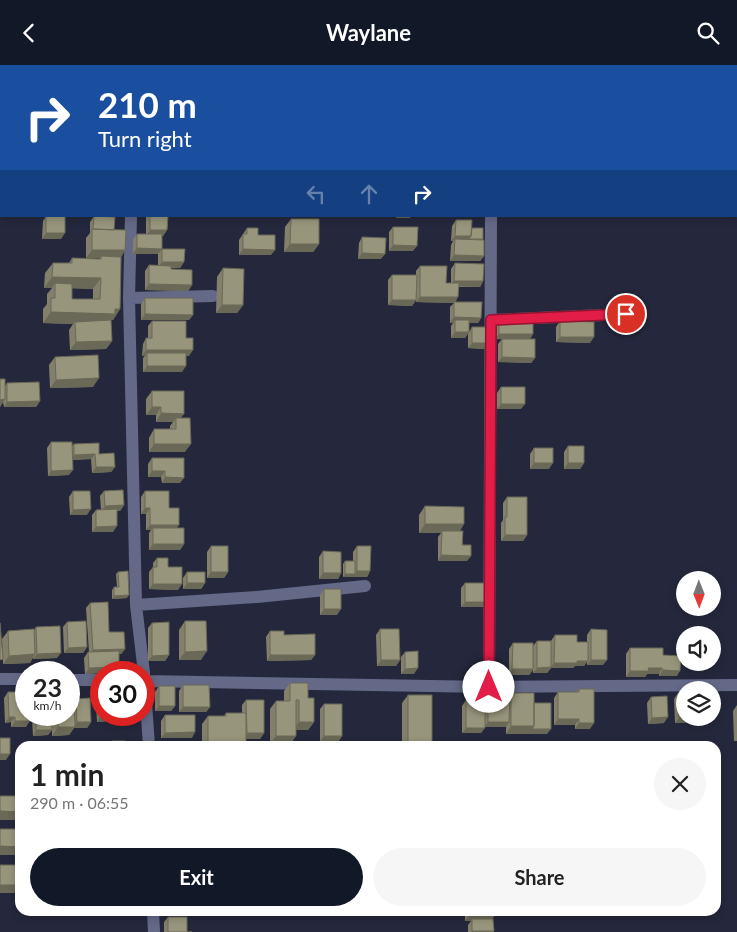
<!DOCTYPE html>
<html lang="en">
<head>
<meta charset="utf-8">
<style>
  :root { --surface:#fff; --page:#f6f6f6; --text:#222; --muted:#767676; --accent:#111827 }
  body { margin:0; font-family:Lato,sans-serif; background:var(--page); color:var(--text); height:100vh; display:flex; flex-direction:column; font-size:19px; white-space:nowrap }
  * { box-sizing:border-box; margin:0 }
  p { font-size:16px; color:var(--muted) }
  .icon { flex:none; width:28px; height:28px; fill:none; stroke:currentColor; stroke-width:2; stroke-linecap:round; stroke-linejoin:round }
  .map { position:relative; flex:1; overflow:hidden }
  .sheet { position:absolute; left:15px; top:676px; width:706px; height:175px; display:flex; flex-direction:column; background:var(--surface); border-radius:15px; box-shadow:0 2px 8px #0003 }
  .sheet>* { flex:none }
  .hud { position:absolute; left:0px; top:0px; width:738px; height:152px; box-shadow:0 2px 8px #0003; background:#1a4fa0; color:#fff; overflow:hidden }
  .needle { width:32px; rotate:179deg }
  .buttons { position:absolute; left:676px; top:506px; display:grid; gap:10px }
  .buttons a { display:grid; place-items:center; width:45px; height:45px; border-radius:50%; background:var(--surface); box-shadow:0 2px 8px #0003; font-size:25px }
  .speed { position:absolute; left:15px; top:596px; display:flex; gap:10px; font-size:25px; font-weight:700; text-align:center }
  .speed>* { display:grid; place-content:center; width:65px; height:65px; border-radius:50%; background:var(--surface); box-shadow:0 2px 8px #0003; line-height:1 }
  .speed small { font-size:12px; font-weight:400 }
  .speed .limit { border:8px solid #d22; background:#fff; color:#111 }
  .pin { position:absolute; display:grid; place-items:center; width:42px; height:42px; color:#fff; margin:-21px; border:2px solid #fff; border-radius:50%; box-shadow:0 1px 5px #0007 }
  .me { position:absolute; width:55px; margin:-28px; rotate:0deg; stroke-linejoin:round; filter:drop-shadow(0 0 4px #0008) }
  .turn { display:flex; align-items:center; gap:18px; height:105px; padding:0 15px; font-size:22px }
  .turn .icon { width:65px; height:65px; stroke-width:2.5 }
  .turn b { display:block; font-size:35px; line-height:42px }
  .lanes { display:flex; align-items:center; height:48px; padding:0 15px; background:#0003; justify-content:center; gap:25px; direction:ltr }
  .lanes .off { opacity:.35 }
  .round { display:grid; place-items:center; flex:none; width:52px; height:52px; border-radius:26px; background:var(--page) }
  .head { display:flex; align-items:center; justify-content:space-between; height:85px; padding:0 15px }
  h1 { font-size:30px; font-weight:700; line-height:38px }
  .cta { display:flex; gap:10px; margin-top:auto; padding:10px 15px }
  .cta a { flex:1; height:58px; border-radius:30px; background:var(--accent); color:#fff; font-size:20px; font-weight:700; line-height:58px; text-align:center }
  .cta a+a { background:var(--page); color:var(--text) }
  header { display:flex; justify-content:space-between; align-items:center; height:65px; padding:0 15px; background:var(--accent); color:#fff; font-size:22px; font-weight:700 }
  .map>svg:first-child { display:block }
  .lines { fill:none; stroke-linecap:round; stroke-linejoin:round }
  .minor { stroke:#646988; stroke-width:12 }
  .wall { fill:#82806a; fill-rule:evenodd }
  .shaded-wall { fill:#6a6856 }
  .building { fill:#97957b; stroke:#6a6856 }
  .route-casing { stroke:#92132f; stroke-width:12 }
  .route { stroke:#e11d48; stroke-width:9 }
</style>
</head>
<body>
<header><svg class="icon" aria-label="back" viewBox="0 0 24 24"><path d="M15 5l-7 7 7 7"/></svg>Waylane<svg class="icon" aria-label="search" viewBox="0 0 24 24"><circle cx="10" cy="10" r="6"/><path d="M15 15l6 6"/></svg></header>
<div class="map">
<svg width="737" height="867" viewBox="0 0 737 867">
  <rect width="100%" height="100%" fill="#25283c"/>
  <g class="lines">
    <!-- minor -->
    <path class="minor" d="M0 80H1
      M736 89H737
      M131 151 129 233 136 540 144 608
      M129 233 213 231
      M491 255 625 249
      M136 540 257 532 365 521
      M144 609 149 681
      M0 614H26
      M69 615H101
      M144 616 489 622 737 620
      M489 622 491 151
      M153 846 154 867"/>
  </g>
  <!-- wall -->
  <path class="wall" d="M1 118V150H0V120Z
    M46 151H65L61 174H42L43 156Z
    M94 151 114 165 125 185 121 192 120 244 113 255H110L112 276 106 284 70 285 69 265 73 259 43 258V244L47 239V229L52 223H44L45 208 53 198H69L72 193 99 194 100 193H86V173L90 168V157ZM72 223 93 224V234H72Z
    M146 151H168L167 165 163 171H162V184L184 197 180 203H171V204L192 220 188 226 145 225V206L149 200H158V189H133V174L137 169H146Z
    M291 154 319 179 313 187H284L285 162Z
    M456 155 472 163 483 174 484 191 480 196H450L451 180 453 176H451L452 161Z
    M393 162 413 186H389V167Z
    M247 163 271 190H239V175Z
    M362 172 381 194H358L359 178Z
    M455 198 483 216 480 222H459L455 237 481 253 478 258H469V267L472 262 484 284 468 283V268L465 273H451V261L453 258H450V242L454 238 416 237V235L412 241 388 240V215L392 210H416V206L420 201 446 218H451V204Z
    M223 203 243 240 237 248H216L217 212Z
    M145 233 193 250 189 255H141V239Z
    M499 254 533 269 530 274 535 293 531 298 498 297V279L502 274H495L496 259Z
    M152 256 186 273 189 291H186L182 307H143V293L145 291H142L143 279 146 273H148V261Z
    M560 256 590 278 556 277V262Z
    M55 292 93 322 50 323 49 300Z
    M0 314 5 321 7 318 40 336 36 342H4L3 337 0 342Z
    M501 322 521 344H497V328Z
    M152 326 181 353 185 387H149V373L154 364H170V361L173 357H156V350H146V334Z
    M51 377 72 381 74 379 99 389 115 402 111 407 92 408 91 394 72 395 69 410 48 411 47 383Z
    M568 381 584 398 580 404H564V387Z
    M534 383 549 404H530V389Z
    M152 393 180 418H162L161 412H148V399Z
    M73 426 87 450H70L69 432Z
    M104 426 124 440 120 446H117L113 467H92V450L96 445H101L100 431Z
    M145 426 169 443 184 479 180 485H149V468L151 465H146V449H141V432Z
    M507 432 527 470 523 476H501V458L503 455V438Z
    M425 441 460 466 467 496H438V472L441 468H419V450Z
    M211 481 228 507 224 513H207V487Z
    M357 481 370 506 367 512H343V499L345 496H353V487Z
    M323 486 341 508 338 514H319V492Z
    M157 493 168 502 178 525 149 524V507L153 502V498Z
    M118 507 127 533 112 534V525L114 522H117L116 509Z
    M187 507 205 518 201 524H183V513Z
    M465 518 488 537 484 542H461V523Z
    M324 524 337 550H320V530Z
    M90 538 109 567 125 584 121 589H119L101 608 85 609 84 593 88 587H89L86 543Z
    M185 556 201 595H179V565Z
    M67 557 87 582 83 588H64L63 562Z
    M152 558 169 590 165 596H148V563Z
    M36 562 57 593 33 594V592L30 598 3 599 2 574 8 566 34 565Z
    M380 564 400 595 396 601H377L376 570Z
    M591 564 603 600H587V596L584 601H575L573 603H551L547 608H533V605L529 610H509V584L513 578 533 581 537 576H551L555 570 577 577H587V570Z
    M270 566 284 570 315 590 311 595 267 596 266 572Z
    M630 583 663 590 677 611H659V609H647L645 612H626V589Z
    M405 587 414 609H401V592Z
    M290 618 308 633 314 657 308 665H296V671L290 679H270V644L276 636H284V626Z
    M183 620 210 642 206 647H179V626Z
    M25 621 26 662H11V657L5 658 4 633 8 627H21Z
    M159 621 175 641 171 646H155V627Z
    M579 624 590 664H575V660H554V633L558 627H576Z
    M511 628 534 638 547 669H506V662H485L481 668H462V641L466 635H485L488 630H510Z
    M678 628 696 657 675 658 674 634Z
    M408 630 432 680V681H402V638Z
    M651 632 664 658 648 659 647 638Z
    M76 634 91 657 87 663H74L69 670 52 671V665L48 670 33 671 32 654 35 650H69Z
    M100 634 101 650H134L114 651 111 656 97 657 96 639Z
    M246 635 264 668 260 674H246V681H202V659L208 651H224L226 648H242V640Z
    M324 639 342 671 338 677H320V644Z
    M737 640V676H734L733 646Z
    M165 650 192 673H161V656Z
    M465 846H495V850L492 854 494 866 493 867H468V860L471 856H465Z
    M168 852 187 867H192H164V857Z"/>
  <!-- shaded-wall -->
  <path class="shaded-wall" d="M397 151H411L410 153H396Z
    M150 165H167L163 171H146Z
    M46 168H65L61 174H42Z
    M455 171H471L481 177 455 174 453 176H451Z
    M290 179H319L313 187H284Z
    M393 180 417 181 413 186H389Z
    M137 183 162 184 158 189H133Z
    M243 184 275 185 271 190H239Z
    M92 185H125L120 194 101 191 100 193H86Z
    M362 188 385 189 381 194H358Z
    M454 190 484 191 480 196H450Z
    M162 197H184L180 203 158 202Z
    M52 212 101 213 93 224 55 223V218L52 223H44Z
    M454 216H483L480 222 450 221Z
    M149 219 192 220 188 226 145 225Z
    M420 232H458L455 238 416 237Z
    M392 235H416L412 241 388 240Z
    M222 240H243L237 248H216Z
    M115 244H120L113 255H111L107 260 75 257 73 259 43 258 51 247Z
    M145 249 193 250 189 255H141Z
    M454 252 481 253 478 258H455V255L453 258H450Z
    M455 267H469L465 273H451Z
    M499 269H533L529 275 495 274Z
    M560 272H594L590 278 556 277Z
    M112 276 106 284 70 285 76 277Z
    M472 278H487L484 284 468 283Z
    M146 285H193L189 291H147V288L145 291H142Z
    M502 292 535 293 531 298 498 297Z
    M147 301H186L182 307H143Z
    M99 313 93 322 50 323 56 315Z
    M5 334 0 342V335Z
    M40 336 36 342H4L7 337Z
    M501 339H525L521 344H497Z
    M152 342H161L156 350H146Z
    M161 348 184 349 178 357 176 353 173 357H156Z
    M154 379H191L185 387H149Z
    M95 389 91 394 70 395 74 390Z
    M534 398H553L549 404H530Z
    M568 398H584L580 404H564Z
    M96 402H115L111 407 92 408Z
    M73 405 69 410 48 411 51 406Z
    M152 406H165L161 412H148Z
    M165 412 184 413 180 418H162Z
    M124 440 120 446H101L105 441Z
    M145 443H150L146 449H141Z
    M91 444 87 450H70L73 445Z
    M425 459H464L459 468 442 466 441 468H419Z
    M150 460H179L175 466 153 463 151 465H146Z
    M117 461 113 467H92L96 462Z
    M505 470H527L523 476H501Z
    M153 479H184L180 485H149Z
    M441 490 471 491 467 496H438Z
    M357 506H370L367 512H343L345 509H355Z
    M211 507H228L224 513H207Z
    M323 508H341L338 514H319Z
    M187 518H205L201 524H183Z
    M153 519H182L178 525 149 524Z
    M129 530 127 533 112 534 114 531Z
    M465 537H488L484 542H461Z
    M324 544H341L337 550H320Z
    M87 582 83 588H64L68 583Z
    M125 584 121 589 89 590 93 585Z
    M207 586 201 595H179L185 587Z
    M61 588 57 593 33 594 37 589Z
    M35 589 30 598 3 599 9 591Z
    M169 590 165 596H148L152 591Z
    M270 590H315L311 595 267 596Z
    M381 595H400L396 601H377Z
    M591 595H607L603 600H587Z
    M577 596H588L584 601H575L573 603H551L547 608H533L537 603 551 602 554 598Z
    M119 602 116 608H101L85 609 89 603Z
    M418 603 414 609H401L405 604Z
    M648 603H662L659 609H647L645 612H626L630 606Z
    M512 604H533L529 610H509Z
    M663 605 680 606 677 611H659Z
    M25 641H26V647H21Z
    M159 641H175L171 646H155Z
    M183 642H210L206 647H179Z
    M115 650H134L114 651 111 656 97 657 101 651Z
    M9 652H15L11 657 5 658Z
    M668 652 664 658 648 659 652 653Z
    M699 652 696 657 675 658 679 653Z
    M558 654H579L575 660H554Z
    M15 656H30L26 662H11Z
    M77 657H91L87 663H74L69 670 52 671 58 662H73Z
    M299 657H314L308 665H293Z
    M488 657H509L506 662H484Z
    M579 658H594L590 664H575Z
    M511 661H534L551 664 547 669H506Z
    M466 663H485L481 668H462Z
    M36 665H52L48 670 33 671Z
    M195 667 192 673H161L165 668Z
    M247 668H264L260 674H243Z
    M276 671H296L290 679H270Z
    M324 671H342L338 677H320Z
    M408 680H432V681H407Z
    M0 689H10L6 695H0Z
    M0 746 20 747V755H0Z
    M0 781 20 782V790H0Z
    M0 820H20V823L17 828H0Z
    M469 850H495L491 856 472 854 471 856H465Z
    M472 866H494L493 867H471Z"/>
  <!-- building -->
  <path class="building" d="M736 103 737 104V136H736Z
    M46 151H65V168H46Z
    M94 151 115 152 114 165 93 164Z
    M150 151H168L167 165H150Z
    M291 154H319V179H290Z
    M456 155H472L471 171H455Z
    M393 162H418L417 181 393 180Z
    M247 163H258V170H275V185L243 184V169H247Z
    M472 163H483V174H469L471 171Z
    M92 164 126 165 125 185H92Z
    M137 169H162V184H185L184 197H162V184L137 183Z
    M362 172 386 173 385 189 362 188Z
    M455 174 484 175V191L454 190Z
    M101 191 121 192 120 244H115V249L51 247V233H55V218L72 219V234H100L101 213 52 212 53 198H72V193L101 194Z
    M455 198 484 199 483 216H454Z
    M149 200 171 201V204L192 205V220L149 219Z
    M420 201H447L446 218H459L458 232H420Z
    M223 203 244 204 243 240H222Z
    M392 210H417L416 235H392Z
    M145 233H193V250L145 249Z
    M454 237H482L481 253 454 252Z
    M499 254 533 255V269H499Z
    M111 255 112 276 76 277 75 257Z
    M455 255H469V267H455Z
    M152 256H186V273H193V285H146V273H152Z
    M560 256 594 257V272H560Z
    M472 262H488L487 278H472Z
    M502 274H535V293L502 292Z
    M147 288H186V301H147Z
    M98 290 99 313 56 315 55 292Z
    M0 314H5V334L0 335Z
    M39 317 40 336 7 337V318Z
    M501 322H525V339H501Z
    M152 326H184V349L161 348V342H152Z
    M176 353H190L191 379H154V364H176Z
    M51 377H72L73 405 51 406Z
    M99 378V389L114 388 115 402H96L95 389 74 390V379Z
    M568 381H584V398H568Z
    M534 383H553V398H534Z
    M152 393H184V413L165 412V406H152Z
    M123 425 124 440 105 441 104 426Z
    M73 426H90L91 444 73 445Z
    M145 426H169V443H179V460H150V443H145Z
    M507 432H527V470H505V452H507Z
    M425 441 464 442V459H425Z
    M117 444V461L96 462V445Z
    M153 463H184V479H153Z
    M442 466H463L462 480H471V491L441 490Z
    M211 481H228V507H211Z
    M357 481H371L370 506H357Z
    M323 486 341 487V508H323Z
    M157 493H168V502H182V519H153V502H157Z
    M345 496H355V509H345Z
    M128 506 129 530 114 531V522H119L118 507Z
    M187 507H205V518H187Z
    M465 518H488V537H465Z
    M324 524H341V544H324Z
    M108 537 109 567H124L125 584 93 585 90 538Z
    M86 556 87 582 68 583 67 557Z
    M185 556H206L207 586 185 587Z
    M169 557V590L152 591V558Z
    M0 558 3 594 0 595Z
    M60 561 61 588 37 589 36 562Z
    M34 564 35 589 9 591 8 566Z
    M380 564H399L400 595H381Z
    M591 564 607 565V595H591Z
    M270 566H284V570L315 569V590H270Z
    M555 570H577V577H588V596H577V598H554Z
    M537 576H551V602L537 603Z
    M513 578H533V604H512Z
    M630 583H663V590L681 591 680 606 663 605 662 603H648L649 606H630Z
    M119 586V602L89 603 88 587Z
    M418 586V603L405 604V587Z
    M290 618H308V633H314V657H299V635H296V671H276V636H290Z
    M183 620H209L210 642H183Z
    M25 621H26V641H25Z
    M159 621H175V641H159Z
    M74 624 75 662H58V650H69V625Z
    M579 624H594V658H579V654H558V627H579Z
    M8 627H22V645H26V650H30V656H15V652H9Z
    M511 628H534V661H511Z
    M678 628H685V652H686L679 653Z
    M408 630H432V680H408Z
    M488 630H510L509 657H488Z
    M667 631 668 652 652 653 651 632Z
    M90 633 91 657H77L76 634Z
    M100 634H101V650H115V651H101Z
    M246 635H264V668H247Z
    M466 635H485V663H466Z
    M534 638H551V664H532L534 661Z
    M324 639H342V671H324Z
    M226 648H246V681H208V651H226Z
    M36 650H52V665H36Z
    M165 650H195V667L165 668Z
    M0 673H10V689H0Z
    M112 676H125V681H112Z
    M0 731H20V747L0 746Z
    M0 764H20V782L0 781Z
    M0 800H20V820H0Z
    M469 846H495V850H469Z
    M168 852H187V867H192H168Z
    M472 854H493L494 866H472Z"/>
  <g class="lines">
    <!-- route casing -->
    <g class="route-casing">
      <path id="route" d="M489 622 491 255 626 249"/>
    </g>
    <!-- route -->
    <use href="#route" class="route"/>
  </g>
</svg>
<div class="buttons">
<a><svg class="needle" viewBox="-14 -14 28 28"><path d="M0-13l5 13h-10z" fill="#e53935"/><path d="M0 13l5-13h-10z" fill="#767676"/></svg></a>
<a><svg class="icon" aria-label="sound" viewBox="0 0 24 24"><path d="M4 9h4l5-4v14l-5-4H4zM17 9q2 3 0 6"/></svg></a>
<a><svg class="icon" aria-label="layers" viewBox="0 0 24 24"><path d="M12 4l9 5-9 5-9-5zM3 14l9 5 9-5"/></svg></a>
</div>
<div class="speed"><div>23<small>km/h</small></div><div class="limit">30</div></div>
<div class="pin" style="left:626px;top:249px;background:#d93025"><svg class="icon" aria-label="arrive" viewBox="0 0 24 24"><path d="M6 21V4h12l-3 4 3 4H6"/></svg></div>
<svg class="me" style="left:489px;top:622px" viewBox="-20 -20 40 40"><circle r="19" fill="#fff"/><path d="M0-13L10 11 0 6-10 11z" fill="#e11d48"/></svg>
<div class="hud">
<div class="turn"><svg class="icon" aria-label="right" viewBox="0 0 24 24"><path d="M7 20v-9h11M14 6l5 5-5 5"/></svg><div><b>210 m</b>Turn right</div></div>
<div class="lanes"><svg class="icon off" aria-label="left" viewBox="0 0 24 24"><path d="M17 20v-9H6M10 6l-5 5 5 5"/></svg><svg class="icon off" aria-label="ahead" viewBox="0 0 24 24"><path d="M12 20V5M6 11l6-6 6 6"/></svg><svg class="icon" aria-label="right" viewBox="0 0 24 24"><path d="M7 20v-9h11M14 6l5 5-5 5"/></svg></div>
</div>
<section class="sheet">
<div class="head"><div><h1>1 min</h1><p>290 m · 06:55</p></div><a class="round"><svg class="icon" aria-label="close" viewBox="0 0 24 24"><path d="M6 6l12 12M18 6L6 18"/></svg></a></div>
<div class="cta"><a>Exit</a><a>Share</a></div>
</section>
</div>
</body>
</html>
